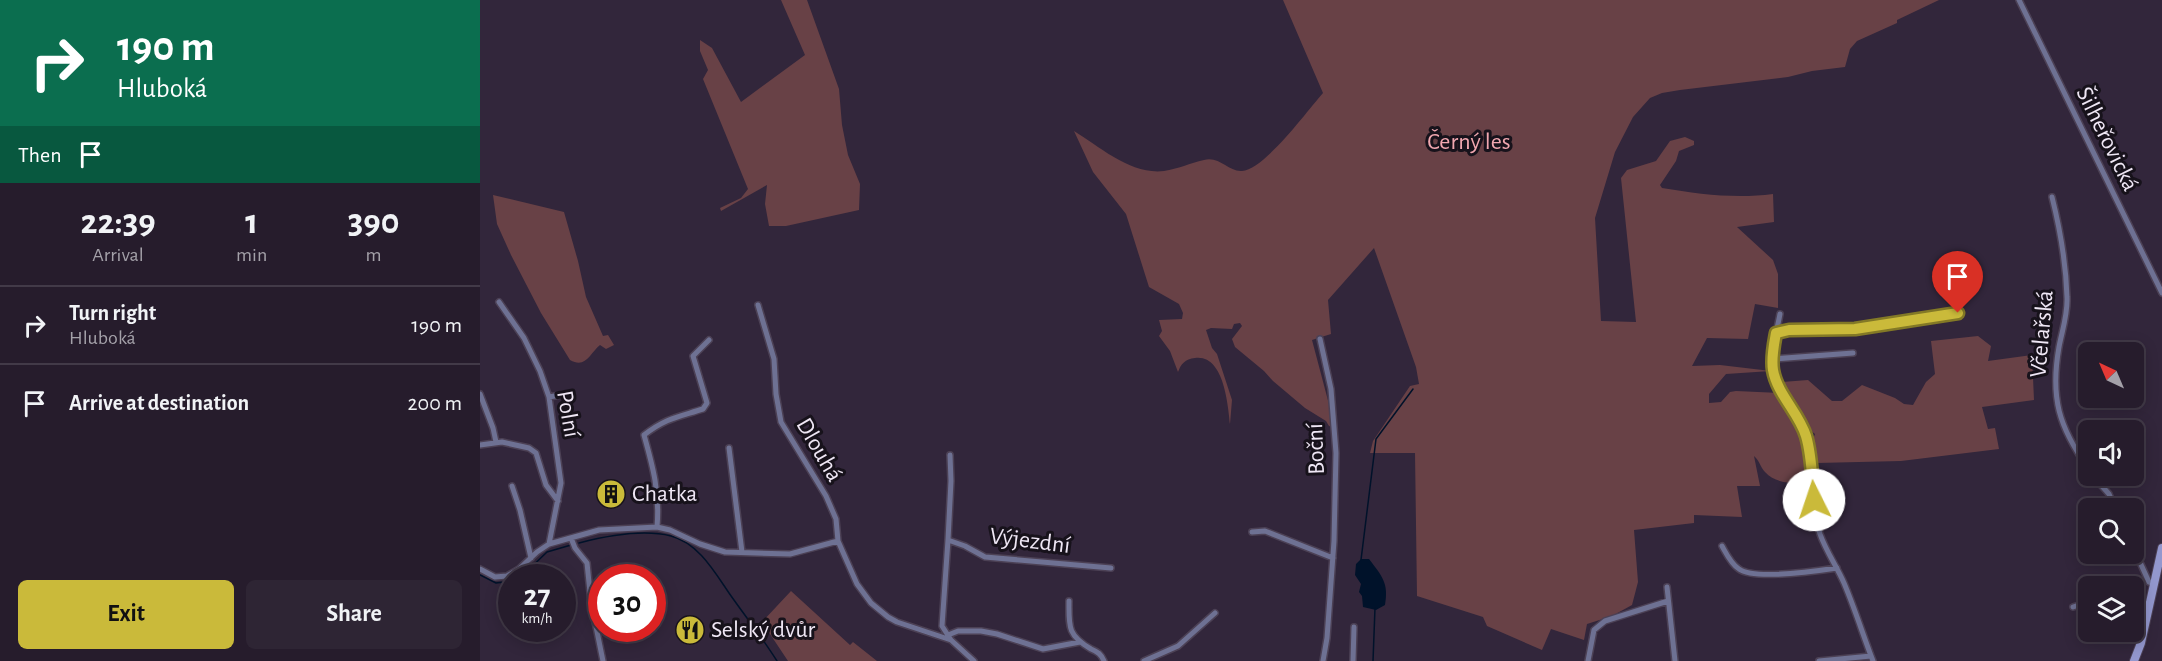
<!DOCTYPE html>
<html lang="en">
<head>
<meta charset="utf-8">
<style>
  :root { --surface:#261c2c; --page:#2e2534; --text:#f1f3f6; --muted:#a4a1a9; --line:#423a48; --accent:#caba3a }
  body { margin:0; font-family:"Alegreya Sans",sans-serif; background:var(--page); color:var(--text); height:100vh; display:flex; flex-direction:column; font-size:22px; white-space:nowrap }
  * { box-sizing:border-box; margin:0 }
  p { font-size:20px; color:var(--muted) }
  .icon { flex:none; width:33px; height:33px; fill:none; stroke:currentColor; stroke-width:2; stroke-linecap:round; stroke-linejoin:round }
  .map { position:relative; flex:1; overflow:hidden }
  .panel { display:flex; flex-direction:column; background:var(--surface); width:480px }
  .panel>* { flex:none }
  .banner { background:#0b6e4f; color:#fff; overflow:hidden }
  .needle { width:39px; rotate:316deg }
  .controls { position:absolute; left:1598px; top:342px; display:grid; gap:12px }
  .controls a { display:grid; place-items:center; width:66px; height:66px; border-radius:9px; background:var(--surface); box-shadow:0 3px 15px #0003,0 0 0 2px var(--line); font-size:30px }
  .speed { position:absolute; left:18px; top:564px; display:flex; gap:12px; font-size:30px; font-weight:700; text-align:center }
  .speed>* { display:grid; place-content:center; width:78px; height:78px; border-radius:50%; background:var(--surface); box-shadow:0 3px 15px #0003,0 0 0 2px var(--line); line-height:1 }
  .speed small { font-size:15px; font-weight:400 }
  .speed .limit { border:9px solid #d22; background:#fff; color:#111 }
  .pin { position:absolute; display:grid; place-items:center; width:51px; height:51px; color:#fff; margin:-62px -26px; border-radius:50% 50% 50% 0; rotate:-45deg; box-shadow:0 0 6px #0007 }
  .pin .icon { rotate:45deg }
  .me { position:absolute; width:66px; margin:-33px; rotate:356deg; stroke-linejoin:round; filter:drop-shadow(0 0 4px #0008) }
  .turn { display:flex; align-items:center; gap:21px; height:126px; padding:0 18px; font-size:27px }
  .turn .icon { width:78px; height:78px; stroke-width:2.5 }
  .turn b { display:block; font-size:42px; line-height:51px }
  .then { display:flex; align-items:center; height:57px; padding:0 18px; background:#0003; gap:12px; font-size:22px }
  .eta { display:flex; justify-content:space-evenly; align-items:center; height:102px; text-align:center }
  .eta b { font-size:36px; font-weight:700; line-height:42px }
  .button { display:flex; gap:12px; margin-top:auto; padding:12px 18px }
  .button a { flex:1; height:69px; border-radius:9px; background:var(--accent); color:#111; font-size:24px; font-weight:700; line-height:69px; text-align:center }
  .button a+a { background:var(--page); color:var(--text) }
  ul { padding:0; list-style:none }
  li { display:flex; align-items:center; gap:18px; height:78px; padding:0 18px; border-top:2px solid var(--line) }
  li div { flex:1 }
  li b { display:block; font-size:22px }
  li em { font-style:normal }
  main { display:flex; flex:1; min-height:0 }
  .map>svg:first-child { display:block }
  .green { fill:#684146 }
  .water { fill:#00122a }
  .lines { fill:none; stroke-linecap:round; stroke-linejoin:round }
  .stream { stroke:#00122a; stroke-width:1.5 }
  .street-casing { stroke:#4c4155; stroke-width:8 }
  .secondary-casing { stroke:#4c4155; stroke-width:10 }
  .street { stroke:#6e7193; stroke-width:5 }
  .secondary { stroke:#9397ce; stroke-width:8 }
  .route-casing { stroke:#837926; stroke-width:15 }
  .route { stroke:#caba3a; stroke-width:10 }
  .labels { text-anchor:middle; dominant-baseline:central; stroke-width:6; stroke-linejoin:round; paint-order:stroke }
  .street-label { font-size:24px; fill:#efe7f5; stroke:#17121b }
  .park-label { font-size:24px; fill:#f1a7b0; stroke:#17121b }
  .poi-label { font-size:24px; fill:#efe7f5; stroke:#17121b; text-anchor:start }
</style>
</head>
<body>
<main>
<section class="panel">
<div class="banner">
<div class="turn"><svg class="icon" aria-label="right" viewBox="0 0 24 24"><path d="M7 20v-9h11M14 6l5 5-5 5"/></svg><div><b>190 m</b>Hluboká</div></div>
<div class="then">Then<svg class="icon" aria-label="arrive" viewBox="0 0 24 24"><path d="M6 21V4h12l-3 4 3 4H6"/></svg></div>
</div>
<div class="eta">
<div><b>22:39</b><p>Arrival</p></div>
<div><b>1</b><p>min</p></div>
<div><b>390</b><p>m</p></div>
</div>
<ul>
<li><svg class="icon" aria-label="right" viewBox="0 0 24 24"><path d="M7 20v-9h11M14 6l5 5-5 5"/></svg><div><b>Turn right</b><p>Hluboká</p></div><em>190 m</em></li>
<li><svg class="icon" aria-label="arrive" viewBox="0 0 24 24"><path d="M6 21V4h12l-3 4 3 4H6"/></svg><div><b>Arrive at destination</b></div><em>200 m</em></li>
</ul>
<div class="button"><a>Exit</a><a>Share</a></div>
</section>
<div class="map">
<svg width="1682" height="661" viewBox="0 0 1682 661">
  <rect width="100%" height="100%" fill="#32263b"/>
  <!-- green -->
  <path class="green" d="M301 0H327L359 89 362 125 368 155 380 184 379 210 306 226H289L285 204 287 185 241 211 240 208 261 198 268 189 223 79 228 70 220 51V40L232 48 261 102 325 55Z
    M803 0H1459L1417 20V23L1377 41 1370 49 1365 67 1332 71 1308 77 1200 90 1182 93 1170 98 1153 117 1135 152 1115 218 1121 321 1156 322 1141 178 1147 170 1176 161 1190 141 1205 137 1214 141V145L1199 151 1196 161 1180 185 1182 188C1219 194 1255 199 1293 194L1294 222 1257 227 1293 260 1298 274V308L1275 304 1268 339 1227 338 1212 366 1240 365 1291 371 1246 374 1229 394V403L1241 402 1250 392 1256 391 1301 393C1318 421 1332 449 1327 483 1312 483 1296 484 1285 472 1280 467 1280 461 1274 456L1280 486H1257L1262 517 1214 515V523L1154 530 1158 582 1152 605 1132 616 1107 624 1104 640 1071 629 1062 650 1007 626 1003 617 937 596 935 453H890L893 441 930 386 939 384 936 367 894 248 848 300 851 334 832 340 855 427 849 426 846 421 825 408 793 381 784 371 755 347 752 339 762 326 760 323 754 324 752 329 731 328 726 330 732 348 737 354 752 400 750 424C748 405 744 354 715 358 705 359 701 364 698 372L690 351 679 336 682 331 679 320 702 319 703 313 699 304 669 287 646 214 613 172 594 131C620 147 651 175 684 171 698 169 710 163 724 160 740 156 748 172 762 171 785 169 827 111 843 93Z
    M13 195 84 212 98 261 106 297 123 336 128 335 134 345 126 349 120 345C110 353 106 369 90 360L61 313 31 255 17 224Z
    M1498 336 1511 346 1508 361 1552 355 1554 400 1502 407 1508 429 1515 428 1519 449 1421 461 1337 463C1332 456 1331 442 1335 434L1324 425 1302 382 1328 380 1352 401H1362L1382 385 1415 398 1424 404 1433 405 1446 382 1455 374 1451 341Z
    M311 591 370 645 373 642 397 661H308L282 622Z"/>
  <!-- water -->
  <path class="water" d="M881 559H889C902 576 909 583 905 605L896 610 883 607 882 596 879 592 881 584 875 575 876 564Z"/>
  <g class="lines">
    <!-- stream -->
    <path class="stream" d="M99 543C126 536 163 529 191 536 218 543 234 571 249 593 265 616 282 637 297 661
      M881 560 896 439 933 389
      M0 575 16 583 32 581
      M40 578 67 552 91 545
      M893 661 895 608"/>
    <!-- street casing -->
    <g class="street-casing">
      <path id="street" d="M1539 0 1682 293
        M1572 197C1580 229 1586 264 1587 297 1588 314 1582 331 1579 347 1570 398 1579 427 1608 468
        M19 302 44 338 60 371 69 397 81 483 69 544
        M278 305 294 359 296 394 301 422 346 496 356 519 358 541 377 584 391 603 408 617 417 622 471 640 494 661
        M1300 314C1297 331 1289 355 1294 373 1302 396 1321 414 1327 438 1335 470 1330 503 1340 534 1346 551 1357 567 1364 583 1375 609 1383 635 1393 661
        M1296 333 1309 330 1375 329 1478 313
        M840 339 851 389 856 453 854 541 847 638 843 661
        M1293 359 1373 353
        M0 394 13 428 16 442
        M69 397 86 394
        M0 445 22 442 49 448 56 453 66 485 78 501
        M249 448 262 552
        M470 455 471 481 468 540 462 626 471 640
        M1613 476 1629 494 1635 508
        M32 486 40 510 51 558
        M177 527C180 493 173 467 164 435 186 418 198 417 223 409L227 403 213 356 229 340
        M772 532 785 531 853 558
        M91 538 95 548 107 563 111 602 123 661
        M468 540 485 546 505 557 631 568
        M1242 546C1246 553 1251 564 1259 569 1274 580 1337 571 1357 568
        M1653 547 1669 582 1673 583
        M0 569 15 577 27 576 39 569 57 552 69 544 119 530 177 527 190 530 220 544 245 552 310 554 358 541
        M1187 587 1195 661
        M1653 600 1669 605
        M589 601C589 626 587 635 611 649 618 652 621 654 624 661
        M1593 607 1608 602
        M468 635 478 631H501L517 634 563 649 600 642
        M664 661 698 646 735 613
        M873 661 874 627
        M1108 661 1114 630 1125 621 1188 601
        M1339 661 1391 656"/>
    </g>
    <!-- secondary casing -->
    <g class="secondary-casing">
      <path id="secondary" d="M1654 661 1661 643 1682 548"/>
    </g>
    <!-- street -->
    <use href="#street" class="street"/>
    <!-- secondary -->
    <use href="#secondary" class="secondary"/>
  </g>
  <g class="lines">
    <!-- route casing -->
    <g class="route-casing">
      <path id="route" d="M1334 500C1332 479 1332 456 1326 436 1319 413 1297 394 1293 370 1291 358 1294 344 1296 333L1309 330 1375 329 1478 313"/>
    </g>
    <!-- route -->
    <use href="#route" class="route"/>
  </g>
  <!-- icons -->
  <defs>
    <g id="building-disc" transform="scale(1.5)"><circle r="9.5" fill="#caba3a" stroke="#17121b"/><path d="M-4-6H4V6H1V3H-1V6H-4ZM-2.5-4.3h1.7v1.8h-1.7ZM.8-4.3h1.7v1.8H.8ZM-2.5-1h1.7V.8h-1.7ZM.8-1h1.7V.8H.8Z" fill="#111"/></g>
    <g id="restaurant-disc" transform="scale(1.5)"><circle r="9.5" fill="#caba3a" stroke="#17121b"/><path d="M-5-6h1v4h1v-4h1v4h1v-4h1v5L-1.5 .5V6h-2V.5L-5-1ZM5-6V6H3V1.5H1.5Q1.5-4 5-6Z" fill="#111"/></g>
  </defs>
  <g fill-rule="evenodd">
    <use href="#building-disc" x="131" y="494"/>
    <use href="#restaurant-disc" x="210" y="630"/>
  </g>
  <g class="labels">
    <!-- street labels -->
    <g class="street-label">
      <text transform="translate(1627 139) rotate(64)">Šilheřovická</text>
      <text transform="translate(1562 334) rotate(-85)">Včelařská</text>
      <text transform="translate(88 414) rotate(80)">Polní</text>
      <text transform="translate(836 449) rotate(-92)">Boční</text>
      <text transform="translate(339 450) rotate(60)">Dlouhá</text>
      <text transform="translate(550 541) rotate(7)">Výjezdní</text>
    </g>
    <!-- park labels -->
    <g class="park-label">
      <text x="989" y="142">Černý les</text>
    </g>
    <!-- poi labels -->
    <g class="poi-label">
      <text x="152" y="494">Chatka</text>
      <text x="231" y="630">Selský dvůr</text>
    </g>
  </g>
</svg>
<div class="controls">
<a><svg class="needle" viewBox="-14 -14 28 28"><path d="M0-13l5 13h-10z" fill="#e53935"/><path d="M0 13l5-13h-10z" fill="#a4a1a9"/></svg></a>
<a><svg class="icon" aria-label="sound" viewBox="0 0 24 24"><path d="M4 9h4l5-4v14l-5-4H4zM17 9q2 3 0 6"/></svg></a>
<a><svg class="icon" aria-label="search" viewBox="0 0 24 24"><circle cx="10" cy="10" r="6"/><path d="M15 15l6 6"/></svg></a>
<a><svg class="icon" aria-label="layers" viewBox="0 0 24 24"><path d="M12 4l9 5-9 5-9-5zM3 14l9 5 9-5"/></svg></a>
</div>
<div class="speed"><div>27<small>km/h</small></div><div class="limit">30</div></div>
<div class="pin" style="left:1478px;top:313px;background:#d93025"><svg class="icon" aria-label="arrive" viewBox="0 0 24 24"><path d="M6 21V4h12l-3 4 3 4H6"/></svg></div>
<svg class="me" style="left:1334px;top:500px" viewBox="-20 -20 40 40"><circle r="19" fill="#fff"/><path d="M0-13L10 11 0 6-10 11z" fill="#caba3a"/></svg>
</div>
</main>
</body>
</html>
